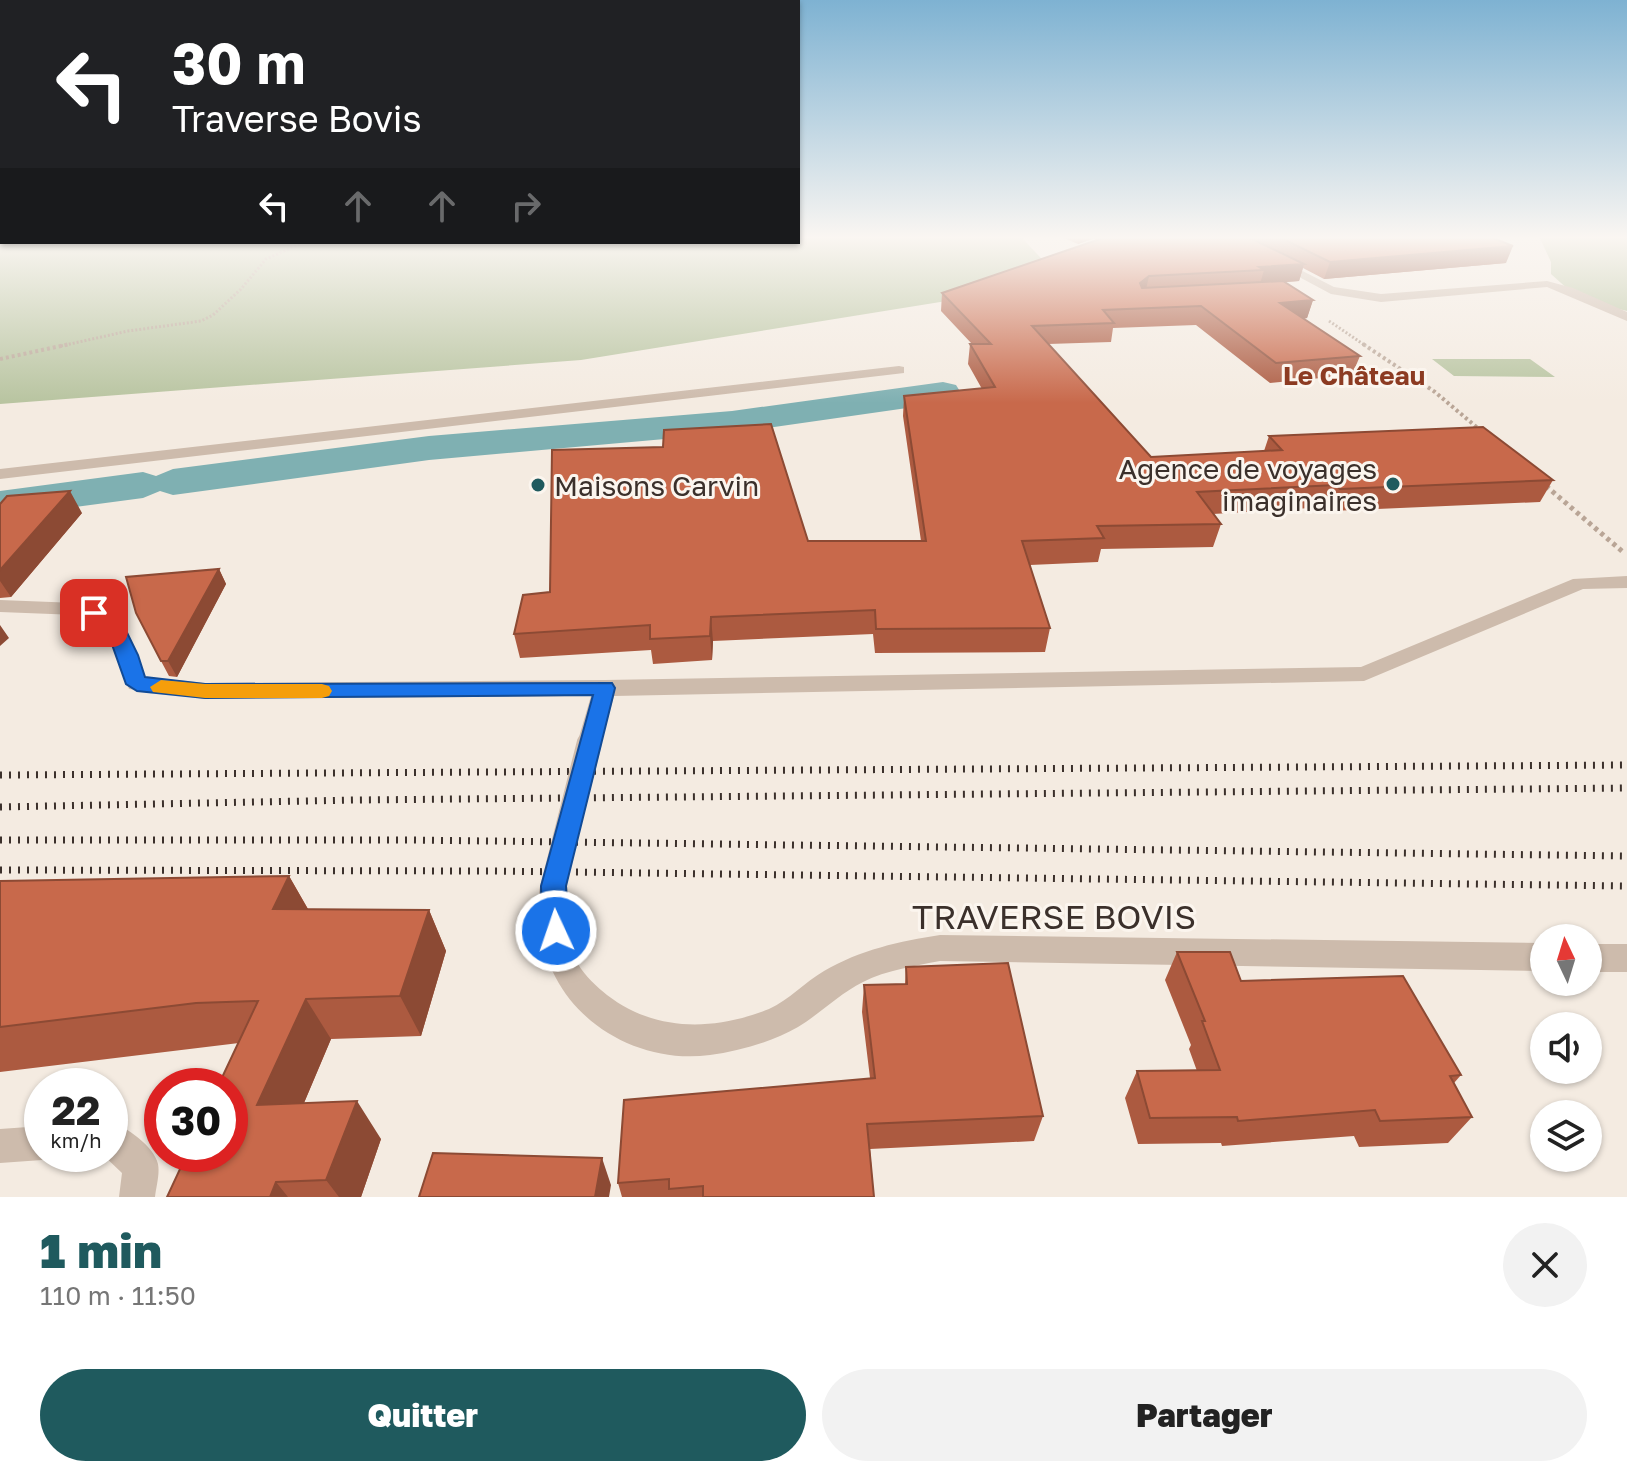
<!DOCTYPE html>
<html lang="fr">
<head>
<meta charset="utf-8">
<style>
  :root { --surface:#fff; --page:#f2f2f2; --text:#222; --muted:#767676; --accent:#1f5a5e }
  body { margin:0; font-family:"Golos Text",sans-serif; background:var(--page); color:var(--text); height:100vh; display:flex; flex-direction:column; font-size:30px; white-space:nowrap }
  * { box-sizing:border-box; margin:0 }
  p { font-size:26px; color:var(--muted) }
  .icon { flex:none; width:44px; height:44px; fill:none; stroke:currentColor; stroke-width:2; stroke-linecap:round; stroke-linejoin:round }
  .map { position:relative; height:1197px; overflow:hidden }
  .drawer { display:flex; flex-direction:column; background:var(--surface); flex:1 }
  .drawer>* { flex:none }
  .banner { position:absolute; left:0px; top:0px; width:800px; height:244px; box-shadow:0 2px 6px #0004; background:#202124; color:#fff; overflow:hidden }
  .needle { width:52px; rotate:356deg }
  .controls { position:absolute; left:1530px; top:924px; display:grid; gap:16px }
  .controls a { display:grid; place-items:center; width:72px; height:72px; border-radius:50%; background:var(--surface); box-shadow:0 2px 6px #0004; font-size:40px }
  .speed { position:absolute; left:24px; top:1068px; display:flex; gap:16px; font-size:40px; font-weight:700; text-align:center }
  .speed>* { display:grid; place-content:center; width:104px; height:104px; border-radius:50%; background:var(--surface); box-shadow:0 2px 6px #0004; line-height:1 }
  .speed small { font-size:20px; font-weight:400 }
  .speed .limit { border:12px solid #d22; background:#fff; color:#111 }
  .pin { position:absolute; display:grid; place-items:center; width:68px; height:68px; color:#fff; margin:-34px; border-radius:16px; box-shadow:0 4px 12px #0006 }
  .me { position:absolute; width:88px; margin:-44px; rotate:357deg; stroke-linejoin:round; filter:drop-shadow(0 0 6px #0008) }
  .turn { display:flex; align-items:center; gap:28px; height:168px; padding:0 40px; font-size:36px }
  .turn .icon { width:104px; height:104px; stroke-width:2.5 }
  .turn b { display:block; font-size:56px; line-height:68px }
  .lanes { display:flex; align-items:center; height:76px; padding:0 40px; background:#0003; justify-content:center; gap:40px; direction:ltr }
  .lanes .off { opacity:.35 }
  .round { display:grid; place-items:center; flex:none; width:84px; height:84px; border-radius:42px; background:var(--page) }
  .headline { display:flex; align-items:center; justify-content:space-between; height:136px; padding:0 40px }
  h1 { font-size:48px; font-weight:800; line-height:60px; color:var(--accent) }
  .primary-button { display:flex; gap:16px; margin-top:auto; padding:16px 40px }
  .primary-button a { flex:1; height:92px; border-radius:48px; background:var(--accent); color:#fff; font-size:32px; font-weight:800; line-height:92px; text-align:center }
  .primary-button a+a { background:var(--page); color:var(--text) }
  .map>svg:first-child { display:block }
  .green { fill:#b8c4a0 }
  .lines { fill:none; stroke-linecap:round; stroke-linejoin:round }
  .canal { fill:#7fb0b2; fill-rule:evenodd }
  .path-far2 { stroke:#b9a596; stroke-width:3; stroke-dasharray:2 2; stroke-linecap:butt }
  .path-far1 { stroke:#b9a596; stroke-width:4; stroke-dasharray:3 3; stroke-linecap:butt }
  .path { stroke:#b9a596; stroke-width:5; stroke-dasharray:4 4; stroke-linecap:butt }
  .lane { fill:#cdbbac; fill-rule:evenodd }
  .street { fill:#cdbbac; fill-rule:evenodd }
  .rail { stroke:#3b302b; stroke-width:7; stroke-dasharray:2 7; stroke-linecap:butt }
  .street-bridge { stroke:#cdbbac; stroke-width:25 }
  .wall { fill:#ac5a40 }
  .shaded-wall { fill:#8c4a34 }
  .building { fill:#c8694b; stroke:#8c4a34; stroke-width:2 }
  .route { fill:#1a73e8; stroke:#114b97; stroke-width:2 }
  .slow { fill:#f59e0b }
  .poi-dot { fill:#1f5a5e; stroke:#fbf5ee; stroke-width:3 }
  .labels { text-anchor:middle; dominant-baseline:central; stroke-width:6; stroke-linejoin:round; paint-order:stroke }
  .far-neighbourhood-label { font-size:26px; font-weight:bold; fill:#8c3b22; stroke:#fbf5ee }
  .poi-label { font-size:28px; fill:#3b302b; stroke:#fbf5ee; text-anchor:end }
  .near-street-label { font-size:34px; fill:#3b302b; stroke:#fbf5ee }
</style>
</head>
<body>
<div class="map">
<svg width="1627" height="1197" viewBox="0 0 1627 1197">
  <rect width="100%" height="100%" fill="#f4ebe1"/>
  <!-- green -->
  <path class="green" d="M0 236 2 242H798V236H1020L1056 274 996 293 581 360 0 404Z
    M1539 236H1627V311L1580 300 1551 274V262Z
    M1432 359H1530L1555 377 1454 376Z"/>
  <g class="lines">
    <!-- canal -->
    <path class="canal" d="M943 382 956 385 961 393 956 401 732 433 429 460 173 495 160 491 143 498 0 517V491L143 472 156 476 173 469 429 436 732 411Z"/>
    <!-- path-far2 -->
    <path class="path-far2" d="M540 242H577
      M1329 321 1366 346
      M61 346 128 331 201 321 213 315 241 289 266 259 305 242"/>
    <!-- path-far1 -->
    <path class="path-far1" d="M1363 344 1435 392 1480 430
      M0 359 70 344"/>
    <!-- path -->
    <path class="path" d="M1546 486 1623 552"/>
    <!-- lane -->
    <path class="lane" d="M899 366 904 367V373L0 479V469Z
      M0 600 77 603 118 613 146 677 205 683 213 685 216 691 213 697 205 699 129 689 103 622 77 615 0 612Z"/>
    <!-- street -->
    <path class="street" d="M1277 258 1334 287 1381 294 1547 281 1573 288 1627 312V321L1547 287 1381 302 1331 294 1273 263 1272 261Z
      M1627 576V588L1583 589 1364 681 614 696 601 744 597 750 589 753 581 750 577 744 591 696 205 699 197 697 194 691 197 685 205 683 605 680 1361 667 1573 579Z
      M553 874 563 878 567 886C569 910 566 942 578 964 585 976 597 987 607 995 655 1032 714 1031 769 1009 789 1000 805 982 824 971 860 950 900 941 940 935L1544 943V971L940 961C914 966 887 970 863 982 839 994 821 1013 798 1027 772 1042 739 1051 710 1055 629 1066 547 1009 541 926 540 910 536 892 543 878Z
      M1588 944H1627V972H1588Z
      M110 1121C126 1127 154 1146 158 1164 160 1174 156 1187 155 1197H119L122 1173 102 1154H110Z
      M42 1126V1154L54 1155 42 1160 0 1163V1129Z"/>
    <!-- rail -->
    <path class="rail" d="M0 775 1627 765
      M0 807 357 800 1627 788
      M0 840H412L1627 856
      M0 870 493 871 1627 886"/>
    <!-- street-bridge -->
    <path class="street-bridge" d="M553 886 589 744"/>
  </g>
  <!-- wall -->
  <path class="wall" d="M1059 236H1488L1506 263 1324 279 1303 268 1299 281 1285 282 1313 300 1307 318 1303 319 1360 356 1352 375 1270 383 1196 325 1113 328 1111 342 1048 344 1151 457 1264 451 1269 436 1553 480 1540 502 1331 511 1327 507 1213 514 1221 524 1213 547 1101 549 1098 562 1030 565 1050 628 1045 652 875 653 873 634 713 641 712 660 653 664 651 650 520 658 514 634 550 592 808 541H921L903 416 904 396 982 389 968 364 970 344H972L941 311 942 293 1095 241V238L1078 244Z
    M0 504 82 513 11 597 0 598Z
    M219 569 226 584 177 677 169 676 161 661Z
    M289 876 308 909 429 910 446 951 421 1036 331 1039 304 1103 381 1139 361 1197H167L239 1043 0 1072V881Z
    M1177 952 1241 981 1461 1075 1454 1083 1472 1117 1448 1143 1359 1147 1354 1136 1222 1146 1221 1143 1138 1144 1125 1098 1137 1071H1197L1189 1049 1191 1045 1165 980Z
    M906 967 1043 1116 1034 1141 870 1149 874 1197H622L618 1183 870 1078 862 1012 864 985 905 984Z"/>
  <!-- shaded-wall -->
  <path class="shaded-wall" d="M1079 236H1096L1095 238 1078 244Z
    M1513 246 1506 263 1324 279 1330 262Z
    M1304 264 1299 281 1260 284 1264 270 1259 267Z
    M1149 276 1145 294 1140 283Z
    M1313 300 1307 318 1274 322 1280 303Z
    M70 491 82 513 11 597 0 581V570Z
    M219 569 226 584 177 677 168 661Z
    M711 617 713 641 712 660 710 636Z
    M0 625 9 638 0 646Z
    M289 876 313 918 273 909Z
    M429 910 446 951 421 1036 400 996Z
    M306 999 331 1039 287 1143 257 1105Z
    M357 1101 381 1139 361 1197H339L326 1180Z
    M602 1158 611 1185 609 1197H595Z
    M276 1182 288 1197H270Z"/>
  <!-- building -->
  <path class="building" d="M1103 236H1243L1250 238 1304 264 1259 267 1264 270 1149 276 1140 283 1142 288 1283 281 1313 300 1280 303 1360 356 1276 363 1201 306 1103 310 1114 323 1032 326 1151 457 1282 450 1269 436 1483 427 1553 480 1340 489 1336 485 1197 492 1221 524 1097 526 1104 538 1022 541 1050 628 876 629 875 610 711 617 710 636 650 639V625L514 634 523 595 550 592 552 450 663 447 664 430 771 424 808 541H926L904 396 995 387 970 344H991L942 293 1106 237Z
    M1277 236H1488L1513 246 1330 262Z
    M70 491 0 570V504L7 496Z
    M219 569 168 661H161L136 613 126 577Z
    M289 876 273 909 429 910 400 996 306 999 257 1105 357 1101 326 1180 276 1182 270 1197H167L187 1154H230V1086H218L258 1001 196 1003 0 1027V881Z
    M1177 952H1230L1241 981 1403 976 1461 1075 1450 1076 1472 1117 1380 1121 1375 1110 1238 1121 1237 1117 1150 1118 1137 1071 1220 1070 1202 1021H1205Z
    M1008 963 1043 1116 867 1124 874 1197H703V1186L669 1189V1179L618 1183 624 1100 875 1078 864 985 907 984 906 967Z
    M433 1153 602 1158 595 1197H419Z"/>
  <!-- sky -->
  <linearGradient id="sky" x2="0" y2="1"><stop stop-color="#7eb2d2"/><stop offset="0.59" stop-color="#faf6f2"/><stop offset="1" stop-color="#faf6f2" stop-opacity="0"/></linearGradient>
  <rect width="1627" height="403" fill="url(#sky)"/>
  <!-- route -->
  <path class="route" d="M94 608 118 614 138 655 145 677 205 684 612 683 615 688 566 886 569 931 565 940 556 943 546 940 542 931 541 886 593 695 205 698 137 691 126 684 104 622 87 618 85 613Z"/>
  <!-- slow -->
  <path class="slow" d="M161 680 205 684H322L329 686 332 691 329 696 322 698H205L153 692 150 687Z"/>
  <!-- markers -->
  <g class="poi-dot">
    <circle cx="1393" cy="484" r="8"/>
    <circle cx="538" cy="485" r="8"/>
  </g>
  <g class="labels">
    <!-- far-neighbourhood labels -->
    <g class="far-neighbourhood-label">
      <text x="1354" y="375">Le Château</text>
    </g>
    <!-- poi labels -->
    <g class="poi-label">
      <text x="1377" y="468">Agence de voyages<tspan x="1377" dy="32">imaginaires</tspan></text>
      <text x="554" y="485" text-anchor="start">Maisons Carvin</text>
    </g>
    <!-- near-street labels -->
    <g class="near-street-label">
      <text x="1054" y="916">TRAVERSE BOVIS</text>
    </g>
  </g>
</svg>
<div class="controls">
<a><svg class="needle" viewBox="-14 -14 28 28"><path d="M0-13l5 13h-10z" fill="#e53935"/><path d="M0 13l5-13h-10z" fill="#767676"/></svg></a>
<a><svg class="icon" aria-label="sound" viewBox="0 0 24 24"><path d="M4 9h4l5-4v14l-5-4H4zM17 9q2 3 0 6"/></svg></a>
<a><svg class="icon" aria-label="layers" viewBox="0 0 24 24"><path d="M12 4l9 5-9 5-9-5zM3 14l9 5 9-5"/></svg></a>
</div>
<div class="speed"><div>22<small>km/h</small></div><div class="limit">30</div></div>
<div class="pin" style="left:94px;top:613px;background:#d93025"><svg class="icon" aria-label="arrive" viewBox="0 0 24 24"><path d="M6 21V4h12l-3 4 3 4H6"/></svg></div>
<svg class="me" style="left:556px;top:931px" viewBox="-20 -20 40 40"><circle r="17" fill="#1a73e8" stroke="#fff" stroke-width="3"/><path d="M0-11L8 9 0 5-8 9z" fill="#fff"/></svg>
<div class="banner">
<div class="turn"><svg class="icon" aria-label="left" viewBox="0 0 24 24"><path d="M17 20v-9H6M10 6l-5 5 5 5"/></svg><div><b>30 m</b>Traverse Bovis</div></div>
<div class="lanes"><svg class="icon" aria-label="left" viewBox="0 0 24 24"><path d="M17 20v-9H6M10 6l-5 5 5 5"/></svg><svg class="icon off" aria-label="ahead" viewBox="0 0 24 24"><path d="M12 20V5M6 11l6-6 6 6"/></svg><svg class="icon off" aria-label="ahead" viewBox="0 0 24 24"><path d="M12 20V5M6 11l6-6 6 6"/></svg><svg class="icon off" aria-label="right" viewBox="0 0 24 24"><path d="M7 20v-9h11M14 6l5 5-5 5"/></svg></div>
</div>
</div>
<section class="drawer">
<div class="headline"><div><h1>1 min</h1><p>110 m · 11:50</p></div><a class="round"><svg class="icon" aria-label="close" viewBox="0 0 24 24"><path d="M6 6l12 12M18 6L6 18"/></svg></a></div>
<div class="primary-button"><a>Quitter</a><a>Partager</a></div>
</section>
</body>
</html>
